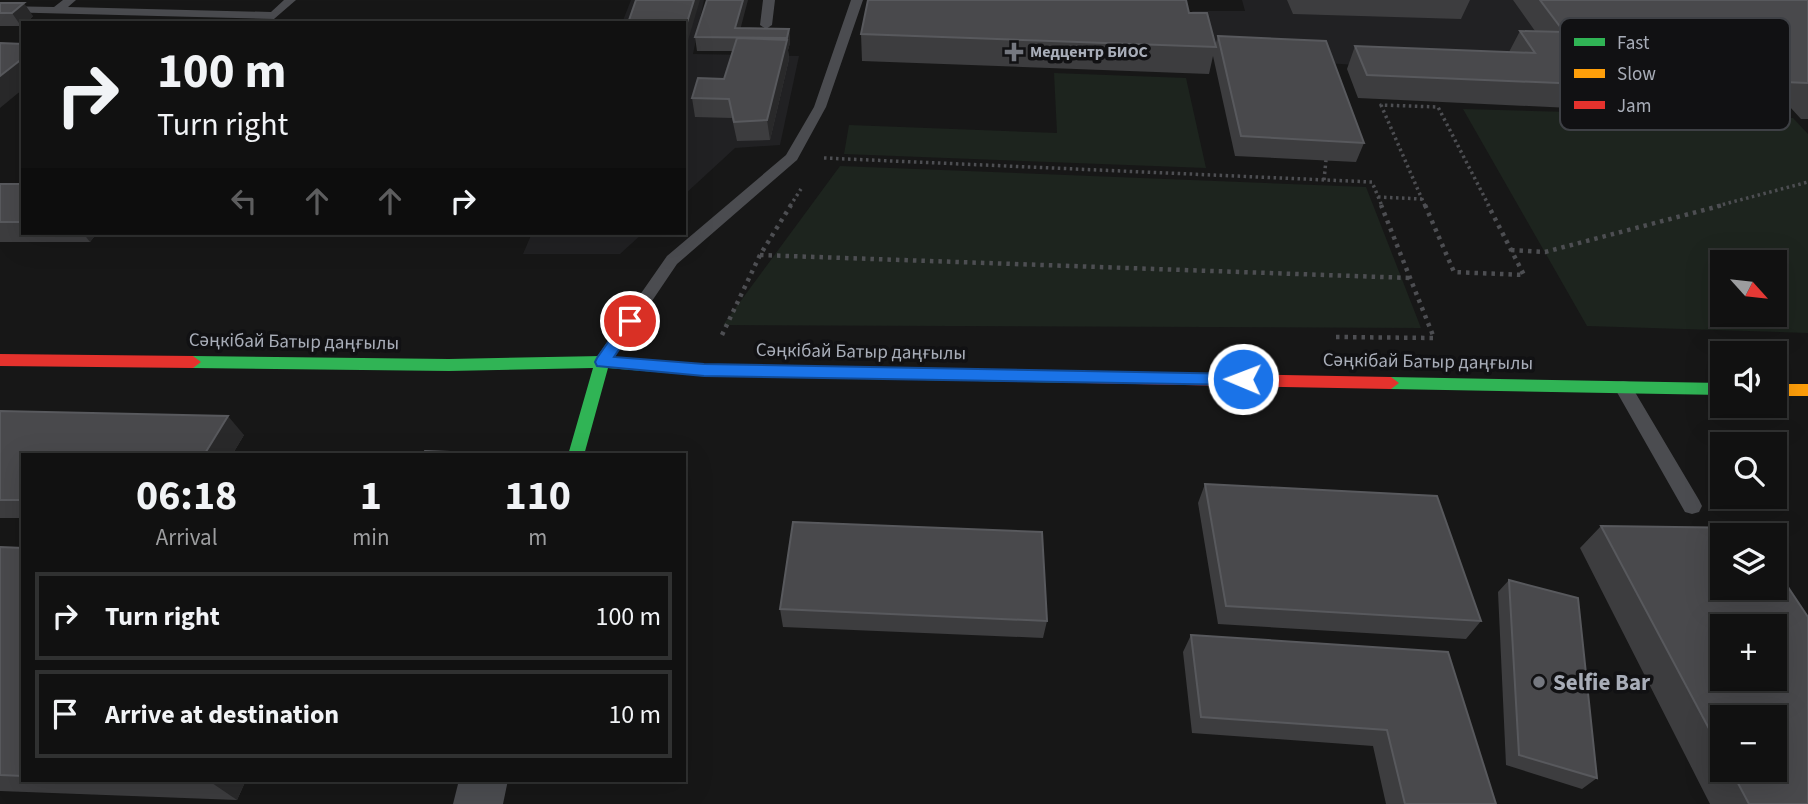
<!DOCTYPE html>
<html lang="en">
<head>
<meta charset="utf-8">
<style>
  :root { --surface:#111; --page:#1e1f1f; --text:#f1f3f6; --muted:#9c9d9f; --line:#303131 }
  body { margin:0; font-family:"Source Sans 3",sans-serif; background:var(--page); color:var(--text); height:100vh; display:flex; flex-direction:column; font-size:26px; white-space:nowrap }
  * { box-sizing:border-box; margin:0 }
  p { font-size:23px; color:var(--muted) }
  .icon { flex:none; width:38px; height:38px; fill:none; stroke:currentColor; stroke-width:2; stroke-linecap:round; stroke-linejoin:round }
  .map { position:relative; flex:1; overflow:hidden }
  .side { position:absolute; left:21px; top:453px; width:665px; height:329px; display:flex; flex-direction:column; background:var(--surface); border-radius:0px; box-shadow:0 7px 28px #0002,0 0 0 2px var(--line) }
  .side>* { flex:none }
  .hud { position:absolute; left:21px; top:21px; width:665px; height:214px; border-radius:0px; box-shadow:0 7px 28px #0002,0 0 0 2px var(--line); background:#111; color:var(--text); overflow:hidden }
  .needle { width:46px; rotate:117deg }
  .fabs { position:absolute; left:1710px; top:250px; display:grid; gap:14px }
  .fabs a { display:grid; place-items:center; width:77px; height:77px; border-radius:0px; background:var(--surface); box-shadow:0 7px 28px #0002,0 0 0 2px var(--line); font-size:35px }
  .pin { position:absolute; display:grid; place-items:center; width:60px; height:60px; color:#fff; margin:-30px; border:4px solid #fff; border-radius:50%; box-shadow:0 2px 7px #0007 }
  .me { position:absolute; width:77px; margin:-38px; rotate:271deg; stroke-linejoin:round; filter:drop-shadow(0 0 5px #0008) }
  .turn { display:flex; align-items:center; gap:24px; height:147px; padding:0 21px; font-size:32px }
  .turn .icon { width:91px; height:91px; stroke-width:2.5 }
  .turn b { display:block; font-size:49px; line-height:60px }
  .lanes { display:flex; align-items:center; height:66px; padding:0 21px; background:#0003; justify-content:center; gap:35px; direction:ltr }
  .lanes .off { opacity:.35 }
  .eta { display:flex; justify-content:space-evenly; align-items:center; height:119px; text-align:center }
  .eta b { font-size:42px; font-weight:700; line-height:49px }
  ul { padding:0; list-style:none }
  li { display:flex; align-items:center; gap:21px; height:88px; margin:0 14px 10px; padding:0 7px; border:4px solid var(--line); border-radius:0px }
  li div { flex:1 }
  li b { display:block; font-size:26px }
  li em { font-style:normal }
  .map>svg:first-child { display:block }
  .built { fill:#212123 }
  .green { fill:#1d241e; fill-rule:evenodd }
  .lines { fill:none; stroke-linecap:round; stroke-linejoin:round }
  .path-far1 { stroke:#4d4e52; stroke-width:3.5; stroke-dasharray:2.5 3.5; stroke-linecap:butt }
  .path { stroke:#4d4e52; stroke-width:4.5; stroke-dasharray:3.5 5; stroke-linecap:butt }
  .lane { fill:#4b4c50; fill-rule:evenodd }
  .street { fill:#4b4c50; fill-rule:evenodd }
  .fast { fill:#30b455; fill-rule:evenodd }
  .slow { fill:#ff9f0a; fill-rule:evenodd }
  .jam { fill:#e5322d; fill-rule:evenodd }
  .wall { fill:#3d3d3f; fill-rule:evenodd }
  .shaded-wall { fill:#29292a }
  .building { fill:#49494c; stroke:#58595d; stroke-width:2; fill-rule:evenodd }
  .route { fill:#1a73e8; stroke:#114b97; stroke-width:2 }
  .poi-dot { fill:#757880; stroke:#111113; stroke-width:2.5 }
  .labels { text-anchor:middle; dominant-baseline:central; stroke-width:7; stroke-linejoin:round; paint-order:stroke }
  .far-poi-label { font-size:16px; font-weight:bold; fill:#a8adb8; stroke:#111113; text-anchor:start }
  .street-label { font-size:19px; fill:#a8adb8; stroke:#111113 }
  .near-poi-label { font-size:23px; font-weight:bold; fill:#a8adb8; stroke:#111113; text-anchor:start }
  .key { fill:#111113; stroke:#3e4045; stroke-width:2 }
  .key-label { font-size:19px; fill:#a8adb8 }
</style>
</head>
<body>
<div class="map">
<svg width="1808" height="804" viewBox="0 0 1808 804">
  <rect width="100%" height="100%" fill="#171717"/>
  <!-- built -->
  <path class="built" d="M631 0H704L693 54 799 56 780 145 735 148 684 195V23H622Z
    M1242 0H1808L1569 80 1213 55 1201 40 1192 11H1245Z
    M532 233H643L620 254H523Z"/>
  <!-- green -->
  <path class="green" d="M1054 73 1186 78 1206 168 844 154 849 125 1057 133Z
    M1463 109 1793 118 1808 134V333L1587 326ZM1722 262H1774V315H1722Z
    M840 166 1366 187 1421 328 723 325Z"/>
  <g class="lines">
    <!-- path-far1 -->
    <path class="path-far1" d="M824 158 1372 182 1382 206
      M1324 180 1326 160
      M1378 197 1422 199
      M790 206 801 189
      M1425 206 1381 105 1438 107 1489 206
      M1717 206 1808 182"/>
    <!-- path -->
    <path class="path" d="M1425 205 1454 272 1524 275 1488 205
      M1511 250 1545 252 1723 205
      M760 255 1410 278
      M722 335 760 255 791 205
      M1336 337 1434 338 1381 205"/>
    <!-- lane -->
    <path class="lane" d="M63 0H76L68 7 271 12 284 0H296L274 19 0 12V6L54 7Z
      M763 0H775L772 25 766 29 760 25Z
      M851 0H863L826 107 797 160 677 264 608 366H596L594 362 596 358 667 256 786 155 814 107Z
      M1623 381 1629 382 1699 500 1702 506 1699 512 1692 514 1685 512 1614 387 1617 382Z"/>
    <!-- street -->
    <path class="street" d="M459 780H508L503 804H453Z"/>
    <!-- fast -->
    <path class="fast" d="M193 356 449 359 602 356 704 364 1085 371 1093 377 1085 383 704 376 608 368 584 455H568L593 368 449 371 193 368 185 362Z
      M1391 377 1722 383V395L1391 389 1383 383Z"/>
    <!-- slow -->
    <path class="slow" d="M1774 384H1808V396H1774Z"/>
    <!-- jam -->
    <path class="jam" d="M0 354 193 356 201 362 193 368 0 366Z
      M1085 371 1391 377 1399 383 1391 389 1085 383 1077 377Z"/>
  </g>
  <!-- wall -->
  <path class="wall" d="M1287 0H1470L1461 19 1293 14Z
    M1513 0H1808V119H1801L1790 107 1597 98 1591 109 1358 98 1347 69 1355 46 1509 52 1520 31H1535Z
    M0 3 33 16 26 23H23L21 26H0Z
    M1189 13 1215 46 1218 36 1364 143 1356 162 1235 156 1213 56 1209 74 862 61 861 34Z
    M741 29H789L790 43 788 50 789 59 770 140 737 141 732 118 695 117 692 98 724 79 733 51H697L695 37Z
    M0 184H23V233H97L90 242H0Z
    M0 411 244 435 232 455H23V518H0Z
    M1205 484 1481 621 1466 639 1218 624 1198 503Z
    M1601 526 1808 804H1710L1580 548ZM1722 718 1774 770H1722Z
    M0 547 23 548V780H246L237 800 0 791Z
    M1509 580 1597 778 1582 789 1506 765 1498 592Z
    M780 609 1047 621 1043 638 783 627Z
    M1191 635 1448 652 1496 804H1386L1373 746 1192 733 1183 652Z"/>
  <!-- shaded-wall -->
  <path class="shaded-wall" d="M694 0H700L684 54V32Z
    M743 0H748L738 38 735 28Z
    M24 3 33 16 26 23H23V25L21 26 12 13Z
    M789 29 790 43 788 50 789 59 770 140 767 120 787 41Z
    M23 58V89L0 108V76Z
    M83 233H97L90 242Z
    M228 416 244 435 232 455H204Z
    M214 780H246L237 800 212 783Z"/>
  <!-- building -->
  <path class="building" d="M636 0H694L684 32V23H628Z
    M707 0H743L735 28 789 29 787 38 695 37Z
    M868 0H1186L1189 13H1207L1216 47 861 34Z
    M1540 0H1808V83L1597 74 1605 85 1367 75 1355 46 1535 53 1520 31 1564 32Z
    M0 3H24L12 13H0Z
    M1218 36 1326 41 1364 143 1241 136Z
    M737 38 787 40 767 120 734 122 729 99 692 98 698 78 724 79Z
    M0 43 23 44V58L0 76Z
    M0 184H23V222H0Z
    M0 411 228 416 204 455 144 453 143 455H23V500H0Z
    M425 451 475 453 474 455H423Z
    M1205 484 1437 496 1481 621 1226 606Z
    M793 522 1042 532 1047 621 780 609Z
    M1601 526 1750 528 1755 536H1722V588H1774V566L1808 617V804H1749L1731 770H1774V718H1722V753ZM1722 626H1774V679H1722Z
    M0 547 23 548V776L0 775Z
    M1509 580 1578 598 1597 778 1519 755Z
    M1191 635 1448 652 1496 804H1405L1387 730 1201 717Z
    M146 780H214L212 783Z"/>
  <!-- route -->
  <path class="route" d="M630 316 638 321 614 357 704 364 1243 374 1251 379 1243 385 704 376 597 366 595 362 597 358 625 318Z"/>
  <!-- markers -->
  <g class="poi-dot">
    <path d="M1010.5 41.5h7v7h7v7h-7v7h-7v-7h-7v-7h7z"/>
    <circle cx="1539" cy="682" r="7"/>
  </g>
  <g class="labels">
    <!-- far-poi labels -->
    <g class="far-poi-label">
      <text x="1030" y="52">Медцентр БИОС</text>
    </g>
    <!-- street labels -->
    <g class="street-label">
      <text transform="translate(294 342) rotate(1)">Сәңкібай Батыр даңғылы</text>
      <text transform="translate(861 352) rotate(1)">Сәңкібай Батыр даңғылы</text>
      <text transform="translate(1428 362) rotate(1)">Сәңкібай Батыр даңғылы</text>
    </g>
    <!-- near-poi labels -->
    <g class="near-poi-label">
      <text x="1553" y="682">Selfie Bar</text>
    </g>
  </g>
  <!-- legend -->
  <rect x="1560" y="18" width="230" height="112" rx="10" class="key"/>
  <rect x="1574" y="38" width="31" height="8" fill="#30b455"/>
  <rect x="1574" y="69" width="31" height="9" fill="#ff9f0a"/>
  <rect x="1574" y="101" width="31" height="8" fill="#e5322d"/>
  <g class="key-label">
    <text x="1617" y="49">Fast</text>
    <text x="1617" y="80">Slow</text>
    <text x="1617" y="112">Jam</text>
  </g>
</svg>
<div class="fabs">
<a><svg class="needle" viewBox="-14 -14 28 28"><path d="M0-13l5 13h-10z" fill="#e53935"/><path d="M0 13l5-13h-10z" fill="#9c9d9f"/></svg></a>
<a><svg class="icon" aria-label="sound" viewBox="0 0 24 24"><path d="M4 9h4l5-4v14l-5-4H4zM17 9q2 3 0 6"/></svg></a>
<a><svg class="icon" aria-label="search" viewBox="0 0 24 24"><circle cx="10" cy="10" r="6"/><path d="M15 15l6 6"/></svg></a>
<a><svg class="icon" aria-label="layers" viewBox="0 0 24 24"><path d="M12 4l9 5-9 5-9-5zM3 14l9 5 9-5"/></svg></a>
<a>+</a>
<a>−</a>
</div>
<div class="pin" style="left:630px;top:321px;background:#d93025"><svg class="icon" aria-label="arrive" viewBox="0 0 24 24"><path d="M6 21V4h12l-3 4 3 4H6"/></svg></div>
<svg class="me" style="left:1243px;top:379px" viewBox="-20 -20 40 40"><circle r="17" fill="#1a73e8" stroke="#fff" stroke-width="3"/><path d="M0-11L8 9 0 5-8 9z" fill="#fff"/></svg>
<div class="hud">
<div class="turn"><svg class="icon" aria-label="right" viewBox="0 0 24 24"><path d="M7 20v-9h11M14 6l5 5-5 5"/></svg><div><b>100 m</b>Turn right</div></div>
<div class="lanes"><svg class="icon off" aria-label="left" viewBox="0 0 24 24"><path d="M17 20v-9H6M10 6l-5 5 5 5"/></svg><svg class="icon off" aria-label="ahead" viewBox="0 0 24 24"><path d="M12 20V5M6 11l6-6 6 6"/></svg><svg class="icon off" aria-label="ahead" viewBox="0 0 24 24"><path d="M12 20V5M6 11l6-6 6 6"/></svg><svg class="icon" aria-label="right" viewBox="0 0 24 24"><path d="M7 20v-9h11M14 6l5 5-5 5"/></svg></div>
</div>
<section class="side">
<div class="eta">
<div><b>06:18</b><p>Arrival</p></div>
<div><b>1</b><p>min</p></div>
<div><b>110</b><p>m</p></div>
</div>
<ul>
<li><svg class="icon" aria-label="right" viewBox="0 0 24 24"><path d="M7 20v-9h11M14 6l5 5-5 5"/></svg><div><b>Turn right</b></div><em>100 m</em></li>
<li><svg class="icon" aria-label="arrive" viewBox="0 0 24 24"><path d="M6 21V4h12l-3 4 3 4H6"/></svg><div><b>Arrive at destination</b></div><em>10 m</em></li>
</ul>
</section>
</div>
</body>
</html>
